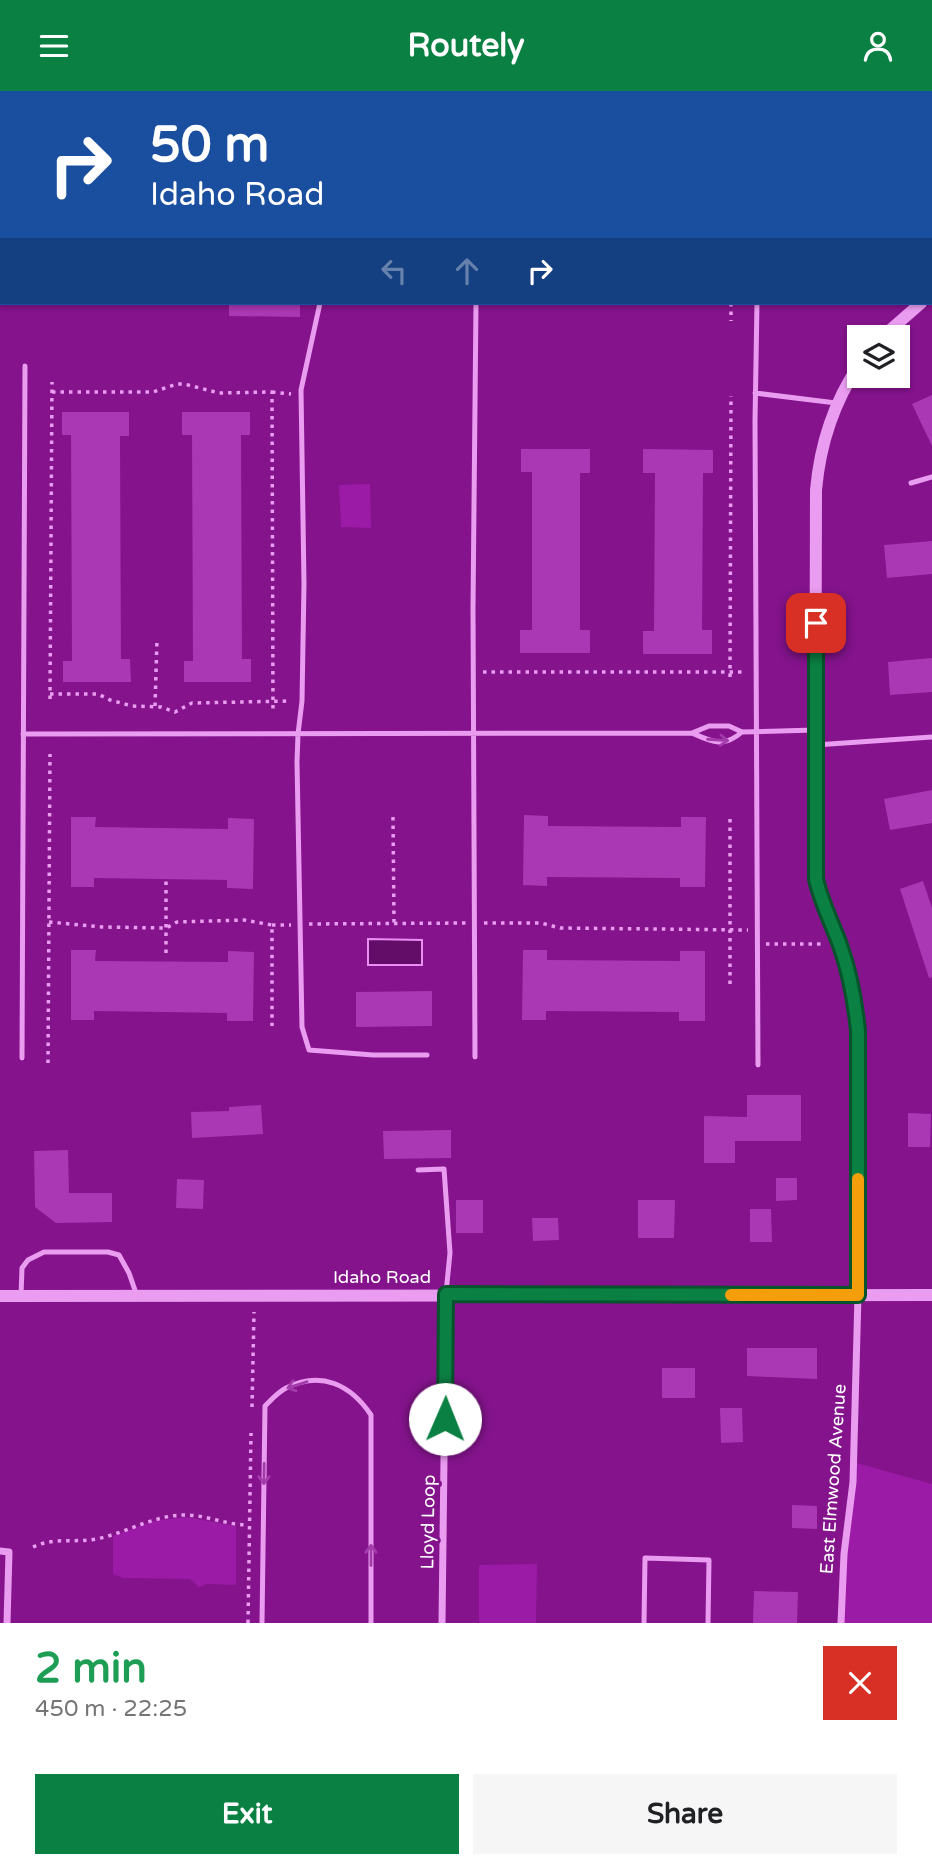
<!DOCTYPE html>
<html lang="en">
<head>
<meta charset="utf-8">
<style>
  :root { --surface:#fff; --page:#f6f6f6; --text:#202124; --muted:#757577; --accent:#0b8043 }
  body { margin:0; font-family:"Varela Round",sans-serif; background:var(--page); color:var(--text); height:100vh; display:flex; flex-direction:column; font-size:26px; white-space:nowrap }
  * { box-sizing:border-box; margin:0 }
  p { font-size:23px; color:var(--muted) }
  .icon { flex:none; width:38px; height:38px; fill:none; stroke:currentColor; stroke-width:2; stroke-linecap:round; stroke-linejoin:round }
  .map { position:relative; height:1532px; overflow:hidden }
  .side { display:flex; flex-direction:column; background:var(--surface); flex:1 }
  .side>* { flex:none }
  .banner { position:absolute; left:0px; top:0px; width:933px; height:214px; box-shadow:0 2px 5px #0004; background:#1a4fa0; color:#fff; overflow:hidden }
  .tools { position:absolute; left:847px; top:234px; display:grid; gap:14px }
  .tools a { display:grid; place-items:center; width:63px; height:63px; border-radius:0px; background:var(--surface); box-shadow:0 2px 5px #0004; font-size:35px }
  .pin { position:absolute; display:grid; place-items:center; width:60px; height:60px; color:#fff; margin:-30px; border-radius:14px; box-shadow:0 4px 10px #0006 }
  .me { position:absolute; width:77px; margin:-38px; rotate:1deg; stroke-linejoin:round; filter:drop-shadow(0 0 5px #0008) }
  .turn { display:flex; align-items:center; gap:24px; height:147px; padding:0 35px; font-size:32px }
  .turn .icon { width:91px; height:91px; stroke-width:2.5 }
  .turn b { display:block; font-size:49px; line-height:60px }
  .lanes { display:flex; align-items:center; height:66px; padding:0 35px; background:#0003; justify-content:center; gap:35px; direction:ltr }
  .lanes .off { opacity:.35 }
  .round { display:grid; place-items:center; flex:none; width:74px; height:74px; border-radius:0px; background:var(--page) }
  .summary { display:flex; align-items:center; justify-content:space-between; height:119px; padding:0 35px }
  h1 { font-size:42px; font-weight:700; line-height:52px; color:#1e9e55 }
  .action { display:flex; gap:14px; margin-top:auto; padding:14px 35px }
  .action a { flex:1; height:80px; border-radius:0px; background:var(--accent); color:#fff; font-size:28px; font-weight:700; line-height:80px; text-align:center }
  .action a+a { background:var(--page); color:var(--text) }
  header { display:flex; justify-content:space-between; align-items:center; height:91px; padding:0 35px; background:var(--accent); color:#fff; font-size:32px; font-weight:700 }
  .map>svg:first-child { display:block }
  .green { fill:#9b1ba6 }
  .water { fill:#630c68; stroke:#ea8ef4; stroke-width:2 }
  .building { fill:#aa37b3 }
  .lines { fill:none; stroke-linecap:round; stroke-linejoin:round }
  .path { stroke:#ea9cf0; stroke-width:3.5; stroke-dasharray:3.5 5; stroke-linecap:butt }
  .service { stroke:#ea9cf0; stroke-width:5 }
  .minor { stroke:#ea9cf0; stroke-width:7 }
  .tertiary { stroke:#ea9cf0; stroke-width:12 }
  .oneway { stroke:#a33caa }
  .route-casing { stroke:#07532c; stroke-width:18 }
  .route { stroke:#0b8043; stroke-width:12 }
  .slow { stroke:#f59e0b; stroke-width:12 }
  .labels { text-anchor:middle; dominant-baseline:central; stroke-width:6; stroke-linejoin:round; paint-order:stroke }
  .street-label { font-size:18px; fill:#fff; stroke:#84138c }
</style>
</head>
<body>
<header><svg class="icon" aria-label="menu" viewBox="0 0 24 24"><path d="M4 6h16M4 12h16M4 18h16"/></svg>Routely<svg class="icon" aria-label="person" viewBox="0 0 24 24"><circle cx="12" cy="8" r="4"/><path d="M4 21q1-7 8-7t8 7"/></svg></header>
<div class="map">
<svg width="932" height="1532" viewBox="0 0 932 1532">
  <rect width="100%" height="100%" fill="#84138c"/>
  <!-- green -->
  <path class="green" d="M370 393 371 437 341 436 339 394Z
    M853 1371 932 1393V1532H841Z
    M186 1426 236 1435V1494L207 1493 199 1496 190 1488 123 1487 113 1483V1445L153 1430Z
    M537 1473 536 1532H479V1474Z"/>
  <!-- water -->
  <path class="water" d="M368 848 422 849V874H368Z"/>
  <!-- building -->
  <path class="building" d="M229 212H300V226L229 225Z
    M932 304V355L912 313Z
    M62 321H129V345H120L121 568H130L131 591H63V570H72L71 344H62Z
    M182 321H250V344H241L242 568H251V591H184V570H193L192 344H182Z
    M521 358H590V382H580V539H590V562H520V539H532V381H521Z
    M643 358 713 359V382H703L702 539H712V563H643V540H654L655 382H643Z
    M932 450V483L887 487 884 454Z
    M932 567V601L890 604 888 571Z
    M932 699V732L890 739 884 708Z
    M524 724 548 725V735L681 736V726H706L705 796H680V787L547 786V795L523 794Z
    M71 726H96L95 736 228 738V727L254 728 253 798 227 797V789L94 787V796H71Z
    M923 790 932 817V886L929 887 900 798Z
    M71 859H96L95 870 228 871V860L254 861 253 930H227V922L94 920V929H71Z
    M523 859H547V869L680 870V860H705V930H679V921L546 920V929H522Z
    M432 900V935L356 936V901Z
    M747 1004H801V1050H735V1072H704V1025L747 1026Z
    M261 1014 263 1043 192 1047 191 1021 229 1020V1016Z
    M908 1022 931 1023 930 1056H908Z
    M451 1039V1067L384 1068 383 1040Z
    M68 1059 69 1102H112V1131L56 1132 35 1116 34 1060Z
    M776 1087H797V1109L776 1110Z
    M177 1088 204 1089 203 1118 176 1117Z
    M456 1109H483V1142H456Z
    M638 1109H675L674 1147H638Z
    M750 1118H771L772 1151H750Z
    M532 1127H558L559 1149 533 1150Z
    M747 1257H817V1288L747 1285Z
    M662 1277H695V1307H662Z
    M720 1317H742L743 1351 721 1352Z
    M792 1414 817 1415V1438L792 1437Z
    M754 1500 798 1501 797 1532H753Z"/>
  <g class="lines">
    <!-- path -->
    <path class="path" d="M731 0V2
      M931 27H932
      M931 76H932
      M731 212V230
      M52 301H153L177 293H184L219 302 272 301 273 618
      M272 301 291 303
      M483 581H745
      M730 586 731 305
      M50 603H98L110 609 132 615 161 616 175 621 192 612 291 610
      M50 608 52 291
      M155 615 157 548
      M393 726 394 832
      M730 728V895
      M49 831 102 836 166 837 177 831 244 829 272 834V935
      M484 832H541L560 837 748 839
      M309 833 466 832
      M272 834H291
      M766 853H825
      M166 862V790
      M48 972 50 663
      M252 1316 254 1221
      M33 1456C54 1446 74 1452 96 1448 127 1442 153 1424 185 1424 207 1424 226 1434 248 1434
      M248 1532 251 1342"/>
    <!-- service -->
    <path class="service" d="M325 0V2
      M476 0V2
      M756 0V2
      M931 106H932
      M320 212 301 299 304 493 302 610 298 643 297 671 302 936 309 959 373 964H427
      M757 212 755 330 758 974
      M755 302 836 312
      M911 392 932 386
      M692 642C712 651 724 657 742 641
      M23 643 692 642 709 635H729L742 641 815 639
      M815 654 932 646
      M475 966 473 517 476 212
      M22 967 25 275
      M418 1079 444 1078 450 1162 446 1202
      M21 1205 22 1177 28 1169 44 1161H108L119 1164 129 1182 137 1205
      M262 1532 265 1315C271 1309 278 1301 286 1297 321 1279 351 1294 371 1324V1532
      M644 1532 645 1467 709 1469 708 1532"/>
    <!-- minor -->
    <path class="minor" d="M0 1460 9 1461 7 1532
      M442 1532 446 1204
      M841 1532 844 1463 853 1391 858 1204"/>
    <!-- tertiary -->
    <path class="tertiary" d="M931 205 932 204
      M881 247 921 212
      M858 1204V940C854 910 850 881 839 852 830 828 817 805 815 779L816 399C820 354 834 311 859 274
      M0 1205 932 1204"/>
  </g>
  <!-- one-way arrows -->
  <defs><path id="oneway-shaft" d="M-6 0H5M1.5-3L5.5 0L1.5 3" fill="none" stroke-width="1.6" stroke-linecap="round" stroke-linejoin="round" transform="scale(1.75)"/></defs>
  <g class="oneway">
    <use href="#oneway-shaft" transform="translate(718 649) rotate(4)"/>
    <use href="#oneway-shaft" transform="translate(297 1294) rotate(162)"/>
    <use href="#oneway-shaft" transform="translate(264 1383) rotate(91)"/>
    <use href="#oneway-shaft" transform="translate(371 1464) rotate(-90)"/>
  </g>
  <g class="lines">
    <!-- route casing -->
    <g class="route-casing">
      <path id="route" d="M445 1328 446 1203 858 1204V940C855 910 850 882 840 854 832 832 821 811 816 788V532"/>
    </g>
    <!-- route -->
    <use href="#route" class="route"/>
    <!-- slow -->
    <path class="slow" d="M731 1204H858V1088"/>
  </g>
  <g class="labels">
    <!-- street labels -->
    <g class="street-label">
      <text x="382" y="1186">Idaho Road</text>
      <text transform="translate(833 1388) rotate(-86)">East Elmwood Avenue</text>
      <text transform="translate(428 1431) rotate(-89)">Lloyd Loop</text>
    </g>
  </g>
</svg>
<div class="tools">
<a><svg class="icon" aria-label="layers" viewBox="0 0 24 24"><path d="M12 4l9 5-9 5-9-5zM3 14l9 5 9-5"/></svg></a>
</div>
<div class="pin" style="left:816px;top:532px;background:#d93025"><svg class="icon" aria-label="arrive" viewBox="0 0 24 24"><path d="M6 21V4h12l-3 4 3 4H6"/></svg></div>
<svg class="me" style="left:445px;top:1328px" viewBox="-20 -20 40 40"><circle r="19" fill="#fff"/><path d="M0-13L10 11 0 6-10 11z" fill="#0b8043"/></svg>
<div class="banner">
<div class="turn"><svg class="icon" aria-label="right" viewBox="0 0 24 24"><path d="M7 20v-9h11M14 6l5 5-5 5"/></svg><div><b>50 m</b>Idaho Road</div></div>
<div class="lanes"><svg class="icon off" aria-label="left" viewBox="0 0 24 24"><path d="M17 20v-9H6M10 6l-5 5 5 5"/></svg><svg class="icon off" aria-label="ahead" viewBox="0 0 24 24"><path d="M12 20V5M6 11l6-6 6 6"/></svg><svg class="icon" aria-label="right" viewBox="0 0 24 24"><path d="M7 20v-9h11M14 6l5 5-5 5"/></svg></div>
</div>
</div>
<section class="side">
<div class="summary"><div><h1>2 min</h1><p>450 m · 22:25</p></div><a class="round" style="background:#d93025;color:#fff"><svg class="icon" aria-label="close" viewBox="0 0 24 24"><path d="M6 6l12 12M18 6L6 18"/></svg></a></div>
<div class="action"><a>Exit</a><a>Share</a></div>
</section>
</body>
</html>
